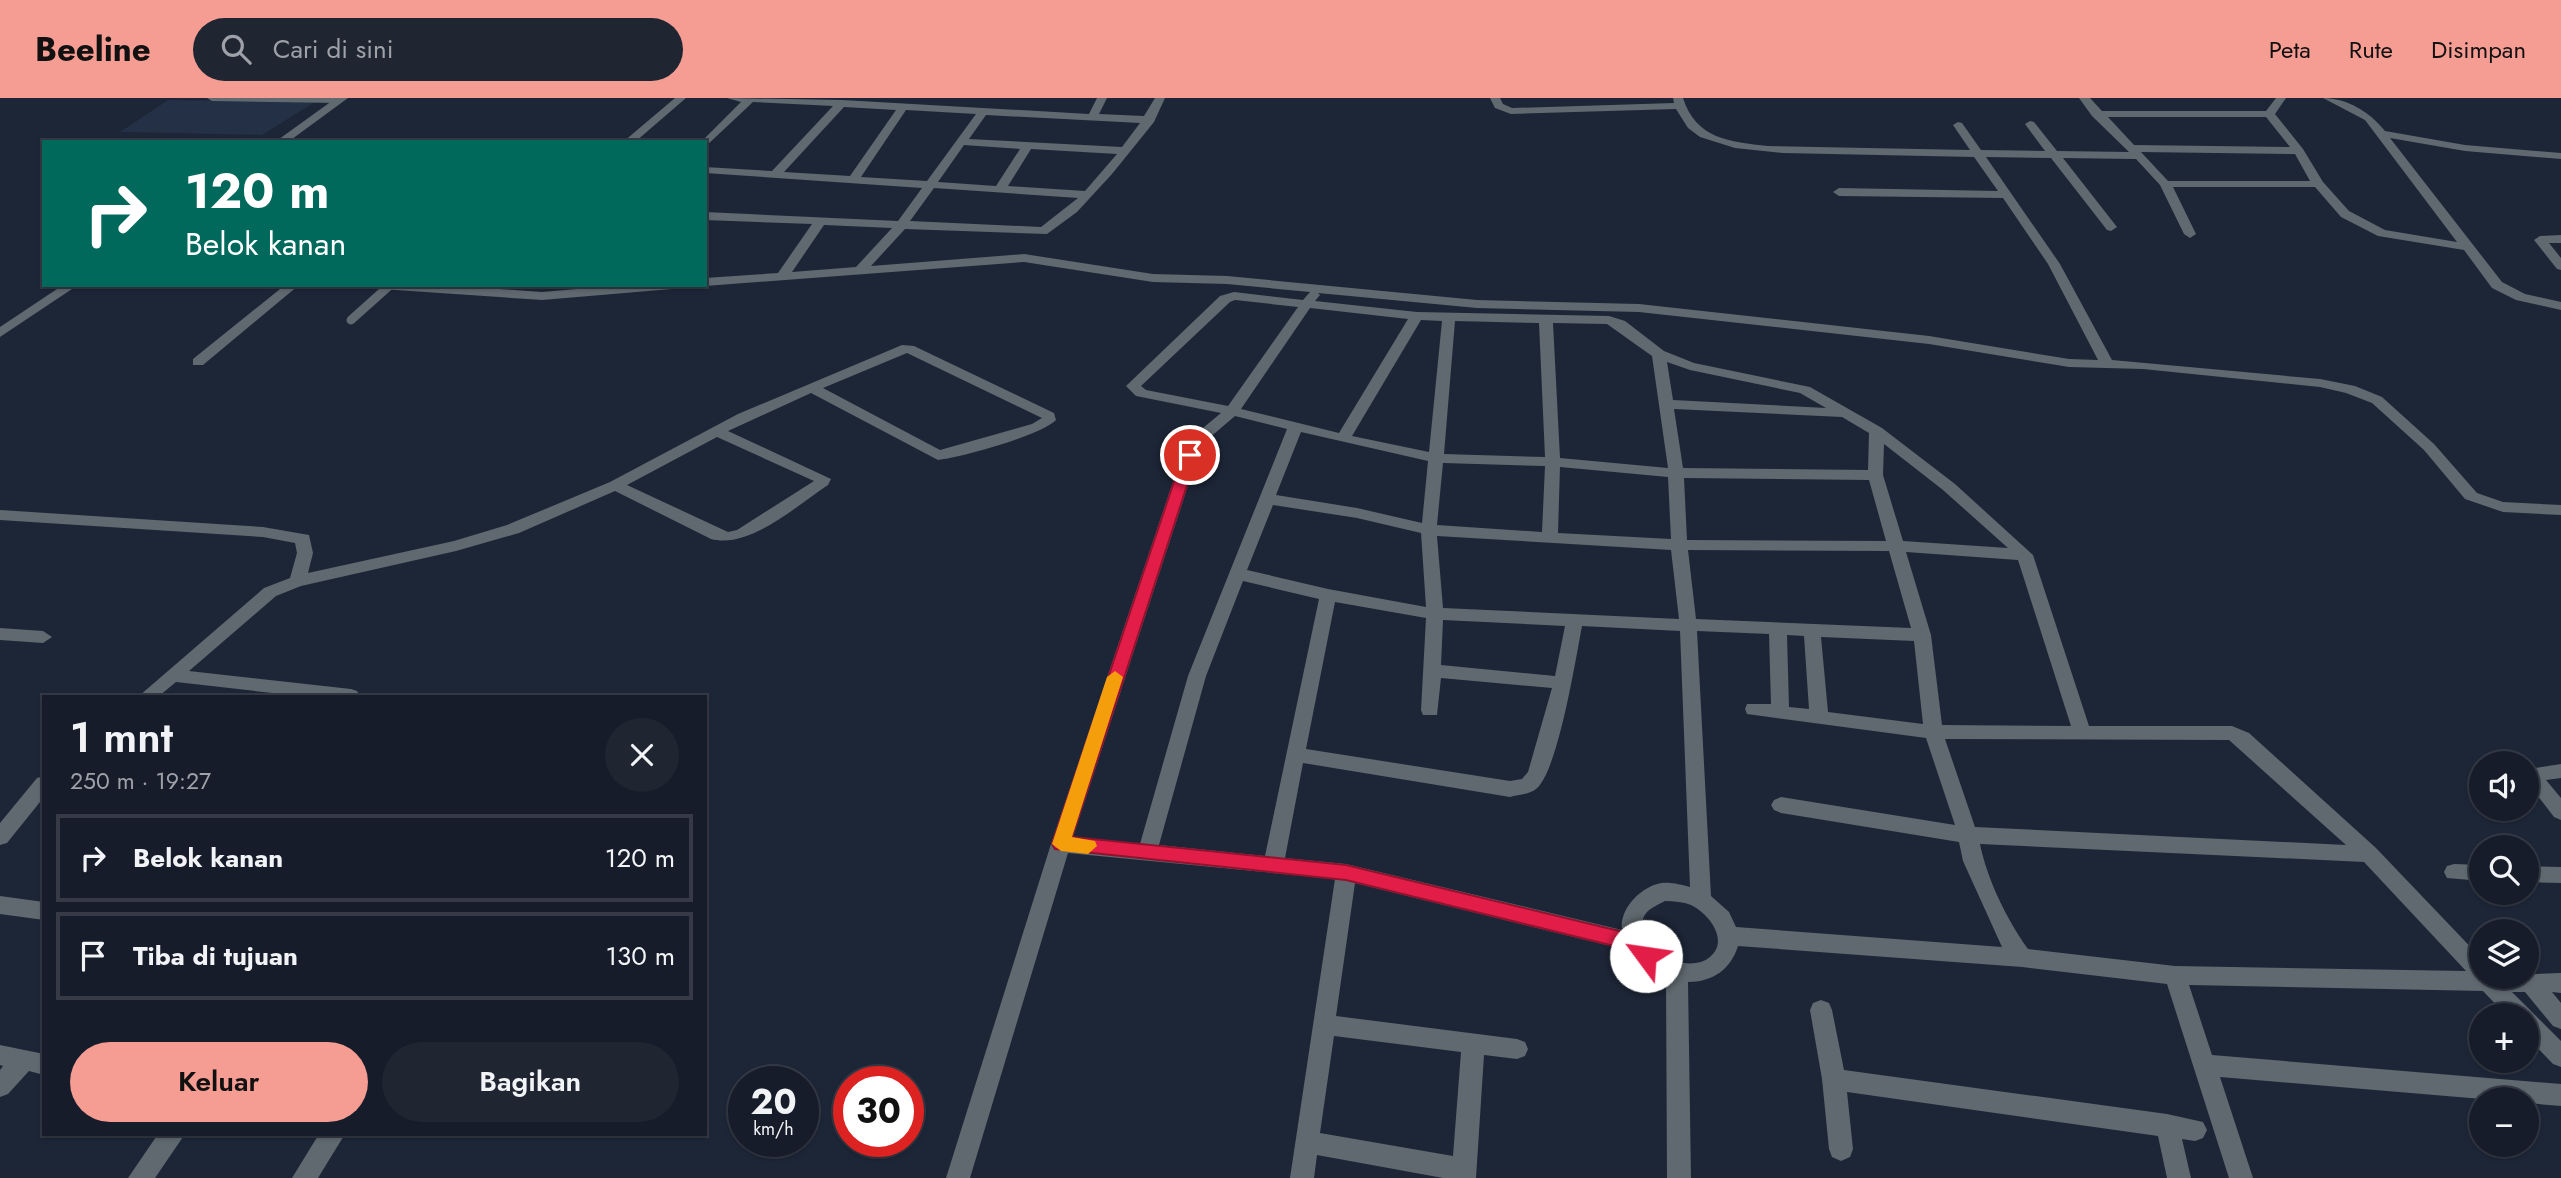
<!DOCTYPE html>
<html lang="id">
<head>
<meta charset="utf-8">
<style>
  :root { --surface:#161c29; --page:#1f2531; --text:#f1f3f6; --muted:#9ea1a8; --line:#353a46; --accent:#f59c93 }
  body { margin:0; font-family:Jost,sans-serif; background:var(--page); color:var(--text); height:100vh; display:flex; flex-direction:column; font-size:26px; white-space:nowrap }
  * { box-sizing:border-box; margin:0 }
  p { font-size:23px; color:var(--muted) }
  .icon { flex:none; width:38px; height:38px; fill:none; stroke:currentColor; stroke-width:2; stroke-linecap:round; stroke-linejoin:round }
  .map { position:relative; flex:1; overflow:hidden }
  .sheet { position:absolute; left:42px; top:597px; width:665px; height:441px; display:flex; flex-direction:column; background:var(--surface); border-radius:0px; box-shadow:0 2px 5px #0004,0 0 0 2px var(--line) }
  .sheet>* { flex:none }
  .banner { position:absolute; left:42px; top:42px; width:665px; height:147px; border-radius:0px; box-shadow:0 2px 5px #0004,0 0 0 2px var(--line); background:#00695c; color:#fff; overflow:hidden }
  .tools { position:absolute; left:2469px; top:653px; display:grid; gap:14px }
  .tools a { display:grid; place-items:center; width:70px; height:70px; border-radius:50%; background:var(--surface); box-shadow:0 2px 5px #0004,0 0 0 2px var(--line); font-size:35px }
  .speed { position:absolute; left:728px; top:968px; display:flex; gap:14px; font-size:35px; font-weight:700; text-align:center }
  .speed>* { display:grid; place-content:center; width:91px; height:91px; border-radius:50%; background:var(--surface); box-shadow:0 2px 5px #0004,0 0 0 2px var(--line); line-height:1 }
  .speed small { font-size:18px; font-weight:400 }
  .speed .limit { border:10px solid #d22; background:#fff; color:#111 }
  .pin { position:absolute; display:grid; place-items:center; width:60px; height:60px; color:#fff; margin:-30px; border:4px solid #fff; border-radius:50%; box-shadow:0 2px 7px #0007 }
  .me { position:absolute; width:77px; margin:-38px; rotate:301deg; stroke-linejoin:round; filter:drop-shadow(0 0 5px #0008) }
  .turn { display:flex; align-items:center; gap:24px; height:147px; padding:0 28px; font-size:32px }
  .turn .icon { width:91px; height:91px; stroke-width:2.5 }
  .turn b { display:block; font-size:49px; line-height:60px }
  .round { display:grid; place-items:center; flex:none; width:74px; height:74px; border-radius:37px; background:var(--page) }
  .summary { display:flex; align-items:center; justify-content:space-between; height:119px; padding:0 28px }
  h1 { font-size:42px; font-weight:600; line-height:52px }
  .primary-button { display:flex; gap:14px; margin-top:auto; padding:14px 28px }
  .primary-button a { flex:1; height:80px; border-radius:42px; background:var(--accent); color:#111; font-size:28px; font-weight:600; line-height:80px; text-align:center }
  .primary-button a+a { background:var(--page); color:var(--text) }
  ul { padding:0; list-style:none }
  li { display:flex; align-items:center; gap:21px; height:88px; margin:0 14px 10px; padding:0 14px; border:4px solid var(--line); border-radius:0px }
  li div { flex:1 }
  li b { display:block; font-size:26px }
  li em { font-style:normal }
  header { display:flex; align-items:center; gap:42px; box-sizing:border-box; height:98px; padding:0 35px; background:var(--accent); color:#111 }
  header strong { font-size:33px }
  nav { display:flex; gap:38px; margin-inline-start:auto; font-size:24px }
  .search { width:490px; height:63px; background:var(--page); display:flex; align-items:center; gap:18px; box-sizing:border-box; padding:0 24px; border-radius:38px; color:var(--muted); font-size:26px }
  .map>svg:first-child { display:block }
  .built { fill:#233045 }
  .lines { fill:none; stroke-linecap:round; stroke-linejoin:round }
  .service { stroke:#5f696f; stroke-width:9 }
  .minor { fill:#5f696f; fill-rule:evenodd }
  .tertiary { fill:#5f696f; fill-rule:evenodd }
  .route { fill:#e11d48; stroke:#92132f; stroke-width:2 }
  .slow { fill:#f59e0b }
</style>
</head>
<body>
<header>
<strong>Beeline</strong>
<div class="search"><svg class="icon" aria-label="search" viewBox="0 0 24 24"><circle cx="10" cy="10" r="6"/><path d="M15 15l6 6"/></svg>Cari di sini</div>
<nav><a>Peta</a><a>Rute</a><a>Disimpan</a></nav>
</header>
<div class="map">
<svg width="2561" height="1080" viewBox="0 0 2561 1080">
  <rect width="100%" height="100%" fill="#1d2637"/>
  <!-- built -->
  <path class="built" d="M168 2 315 4 262 37 120 34Z"/>
  <g class="lines">
    <!-- service -->
    <path class="service" d="M351 222 389 188"/>
    <!-- minor -->
    <path class="minor" d="M207 0H342L343 2 338 5 212 3Z
      M675 0H686L635 44H623Z
      M727 0 842 2 1089 16 1097 0H1107L1099 16 1144 18 1155 0H1165L1154 24 1112 76 1077 114 1047 136 905 131 871 168 1024 156 1153 176 1227 178 1477 202 1639 206 1929 238 2069 261 2098 262 2048 166 2003 100 1839 98 1833 94 1839 90 1998 93 1974 59 1783 55 1735 50 1700 39 1688 30 1676 11 1511 16 1495 10 1490 0H1500L1503 6 1512 10 1674 5 1673 0H1683C1696 41 1730 44 1768 48L1970 52 1953 27 1958 24 1962 25 1981 52 2045 53 2025 26 2030 23 2034 24 2057 53 2129 54 2092 18 2079 0H2090L2102 13H2266L2276 0H2286L2275 16 2303 51 2323 84 2349 113 2385 132 2457 144 2365 22 2323 0C2347 0 2370 14 2385 33L2465 47 2561 55V61L2465 53 2390 40 2502 184 2525 196 2561 204V212L2516 202 2492 190 2464 152 2378 138 2341 119 2315 89H2173L2196 136 2190 140 2184 136 2160 87 2136 61 2063 60 2117 129 2111 133 2107 132 2051 60 1986 59 2060 166 2112 262 2320 281 2355 288 2382 299 2434 346 2477 395 2503 404 2561 407V417L2503 414 2465 401 2424 352 2372 305 2346 295 2320 289 2143 271 2069 269 1929 246 1639 214 1477 210 1318 195 1320 197 1315 203 1417 214 1609 218 1625 223 1664 253 1694 265 1810 289 1882 330 1955 386 2033 457 2089 628H2232L2249 635 2376 750 2482 861V878L2561 875V895L2552 894 2561 905V931L2553 928 2525 894H2512L2561 943V969L2553 966 2527 939V917H2506L2483 893 2189 887 2212 957 2561 986V1008L2527 1005V1001H2482L2220 979 2253 1080H2229L2167 886 2022 869 1738 848C1731 871 1713 884 1688 884L1691 1080H1667L1666 879C1651 873 1640 866 1631 853L1355 785 1336 918 1517 941 1525 944 1528 951 1525 958 1517 961 1484 957 1476 1080H1443L1317 1057 1314 1080H1290L1335 781 1068 755 970 1080H946L1051 746 1182 357 1197 335 1221 315 1136 298 1126 288 1220 198 1234 194 1303 202 1310 194 1227 186 1153 184 1024 164 705 188 702 187H705V180L778 175 812 126 705 122V114L898 123 922 90 705 75V69L772 73 833 8 753 4 705 49V44H701L741 4ZM844 9 896 12 850 78 784 74ZM906 12 976 16 927 83 861 79ZM986 17 1140 25 1122 49 969 41ZM2108 19H2266L2290 49 2134 47ZM964 47 1020 51 996 88 938 84ZM1031 51 1117 56 1085 93 1008 88ZM2141 54 2295 56 2310 83H2168ZM934 90 1078 100 1041 129 910 123ZM824 127 892 130 856 169 792 174ZM1235 202 1298 209 1228 308 1146 292 1141 288 1230 204ZM1310 210 1408 221 1339 335 1241 311ZM1421 222 1442 223 1429 354 1352 338ZM1455 223 1539 225 1545 359 1444 356ZM1553 225 1607 226 1652 258 1668 370 1560 360ZM1667 264 1690 272 1800 295 1826 310 1673 302ZM1674 311 1842 319 1869 335 1868 372 1683 370ZM1235 318 1287 331 1188 578 1140 746 1073 739 1198 357 1208 341ZM1301 334 1428 363 1422 425 1357 410 1276 397ZM1884 346 1943 392 2008 450 1903 443 1883 377ZM1443 365 1545 368 1542 434 1437 427ZM1560 369 1668 379 1671 441 1558 435ZM1684 380 1869 382 1886 443 1687 442ZM1273 407 1357 420 1421 435 1426 509 1328 491 1247 472ZM1437 438 1671 452 1679 521 1443 510ZM1688 452 1889 453 1911 530 1696 521ZM1906 454 2018 462 2071 628 1942 627 1931 537ZM1243 483 1319 501 1265 758 1159 747 1206 578ZM1335 504 1426 520 1421 612 1423 617H1437L1441 580 1552 590 1528 674 1522 681 1510 683 1306 651ZM1443 522 1565 528 1555 578 1441 567ZM1582 528 1680 533 1690 789C1682 787 1671 784 1662 785 1641 788 1619 811 1622 832L1346 766 1285 760 1303 665 1510 699C1518 697 1530 696 1536 691 1558 674 1576 559 1582 528ZM1697 533 1769 536 1771 606H1747L1745 611 1747 616 1926 640 1955 727 1781 699 1774 702 1771 707 1774 712 1781 715 1959 744 1963 763 2002 849 1736 829 1729 814 1711 798ZM1787 537 1804 538 1809 611 1789 609ZM1821 539 1914 543 1923 626 1828 614ZM1945 641 2229 642 2346 747 1975 729ZM1980 746 2364 764 2466 873 2175 868 2028 851C2007 822 1987 781 1980 746ZM1665 803C1674 803 1683 804 1691 807 1708 815 1730 842 1710 859 1683 881 1624 842 1647 814 1651 810 1659 806 1665 803ZM1334 938 1461 954 1453 1058 1320 1035Z
      M2561 137V145H2549L2561 160V172L2557 171 2534 142 2540 138Z
      M285 187H299L203 267H193V261Z
      M375 187H442L542 194 623 187H678L672 191 542 202 381 191Z
      M902 247 914 248 1054 315 1056 322C1042 337 960 360 938 362L811 295 728 333 831 381 828 387C796 408 750 451 711 441L615 393 519 435 456 453 301 488 276 498 189 573 351 591 357 593 360 598H299L176 584 159 598H139L264 490 290 480 297 455 295 445 263 439 0 422V412L263 429 309 437 313 455 308 475 454 443 507 427 610 384 738 316ZM907 255 1042 320 1032 326 940 352 823 290ZM717 339 814 383 737 432 728 434 627 387Z
      M0 530 43 533 52 539 43 545 0 542Z
      M2561 666V680L2546 682 2561 700V722L2554 719 2527 684 2528 671Z
      M44 678V699L7 745 0 747V725L37 680Z
      M2454 766 2482 767V783L2447 780 2444 774 2447 768Z
      M2527 768 2561 769V785L2527 784Z
      M0 798 44 804V822L0 816Z
      M1821 902 1829 905 1832 912 1844 972 2167 1016 2203 1024 2207 1032 2203 1040 2195 1043 2182 1041 2191 1080H2167L2158 1038 1847 994 1853 1051 1850 1059 1841 1063 1832 1059 1829 1051 1822 981 1810 912 1813 905Z
      M0 947 44 956V977L29 973 8 996 0 999V972L3 968 0 967Z
      M158 1036H185L155 1080H128Z
      M319 1036H345L318 1080H292Z"/>
    <!-- tertiary -->
    <path class="tertiary" d="M336 0H348L288 44H275Z
      M63 187H78L0 239V229Z"/>
  </g>
  <!-- route -->
  <path class="route" d="M1190 353 1197 357 1072 739 1346 767 1636 837C1646 840 1651 849 1656 858L1653 864C1641 868 1637 861 1630 852L1346 782 1055 751 1052 746 1183 357Z"/>
  <!-- slow -->
  <path class="slow" d="M1115 573 1123 579 1072 739 1095 743 1097 748 1088 756 1061 753 1052 746 1107 579Z"/>
</svg>
<div class="tools">
<a><svg class="icon" aria-label="sound" viewBox="0 0 24 24"><path d="M4 9h4l5-4v14l-5-4H4zM17 9q2 3 0 6"/></svg></a>
<a><svg class="icon" aria-label="search" viewBox="0 0 24 24"><circle cx="10" cy="10" r="6"/><path d="M15 15l6 6"/></svg></a>
<a><svg class="icon" aria-label="layers" viewBox="0 0 24 24"><path d="M12 4l9 5-9 5-9-5zM3 14l9 5 9-5"/></svg></a>
<a>+</a>
<a>−</a>
</div>
<div class="speed"><div>20<small>km/h</small></div><div class="limit">30</div></div>
<div class="pin" style="left:1190px;top:357px;background:#d93025"><svg class="icon" aria-label="arrive" viewBox="0 0 24 24"><path d="M6 21V4h12l-3 4 3 4H6"/></svg></div>
<svg class="me" style="left:1646px;top:858px" viewBox="-20 -20 40 40"><circle r="19" fill="#fff"/><path d="M0-13L10 11 0 6-10 11z" fill="#e11d48"/></svg>
<div class="banner">
<div class="turn"><svg class="icon" aria-label="right" viewBox="0 0 24 24"><path d="M7 20v-9h11M14 6l5 5-5 5"/></svg><div><b>120 m</b>Belok kanan</div></div>
</div>
<section class="sheet">
<div class="summary"><div><h1>1 mnt</h1><p>250 m · 19:27</p></div><a class="round"><svg class="icon" aria-label="close" viewBox="0 0 24 24"><path d="M6 6l12 12M18 6L6 18"/></svg></a></div>
<ul>
<li><svg class="icon" aria-label="right" viewBox="0 0 24 24"><path d="M7 20v-9h11M14 6l5 5-5 5"/></svg><div><b>Belok kanan</b></div><em>120 m</em></li>
<li><svg class="icon" aria-label="arrive" viewBox="0 0 24 24"><path d="M6 21V4h12l-3 4 3 4H6"/></svg><div><b>Tiba di tujuan</b></div><em>130 m</em></li>
</ul>
<div class="primary-button"><a>Keluar</a><a>Bagikan</a></div>
</section>
</div>
</body>
</html>
